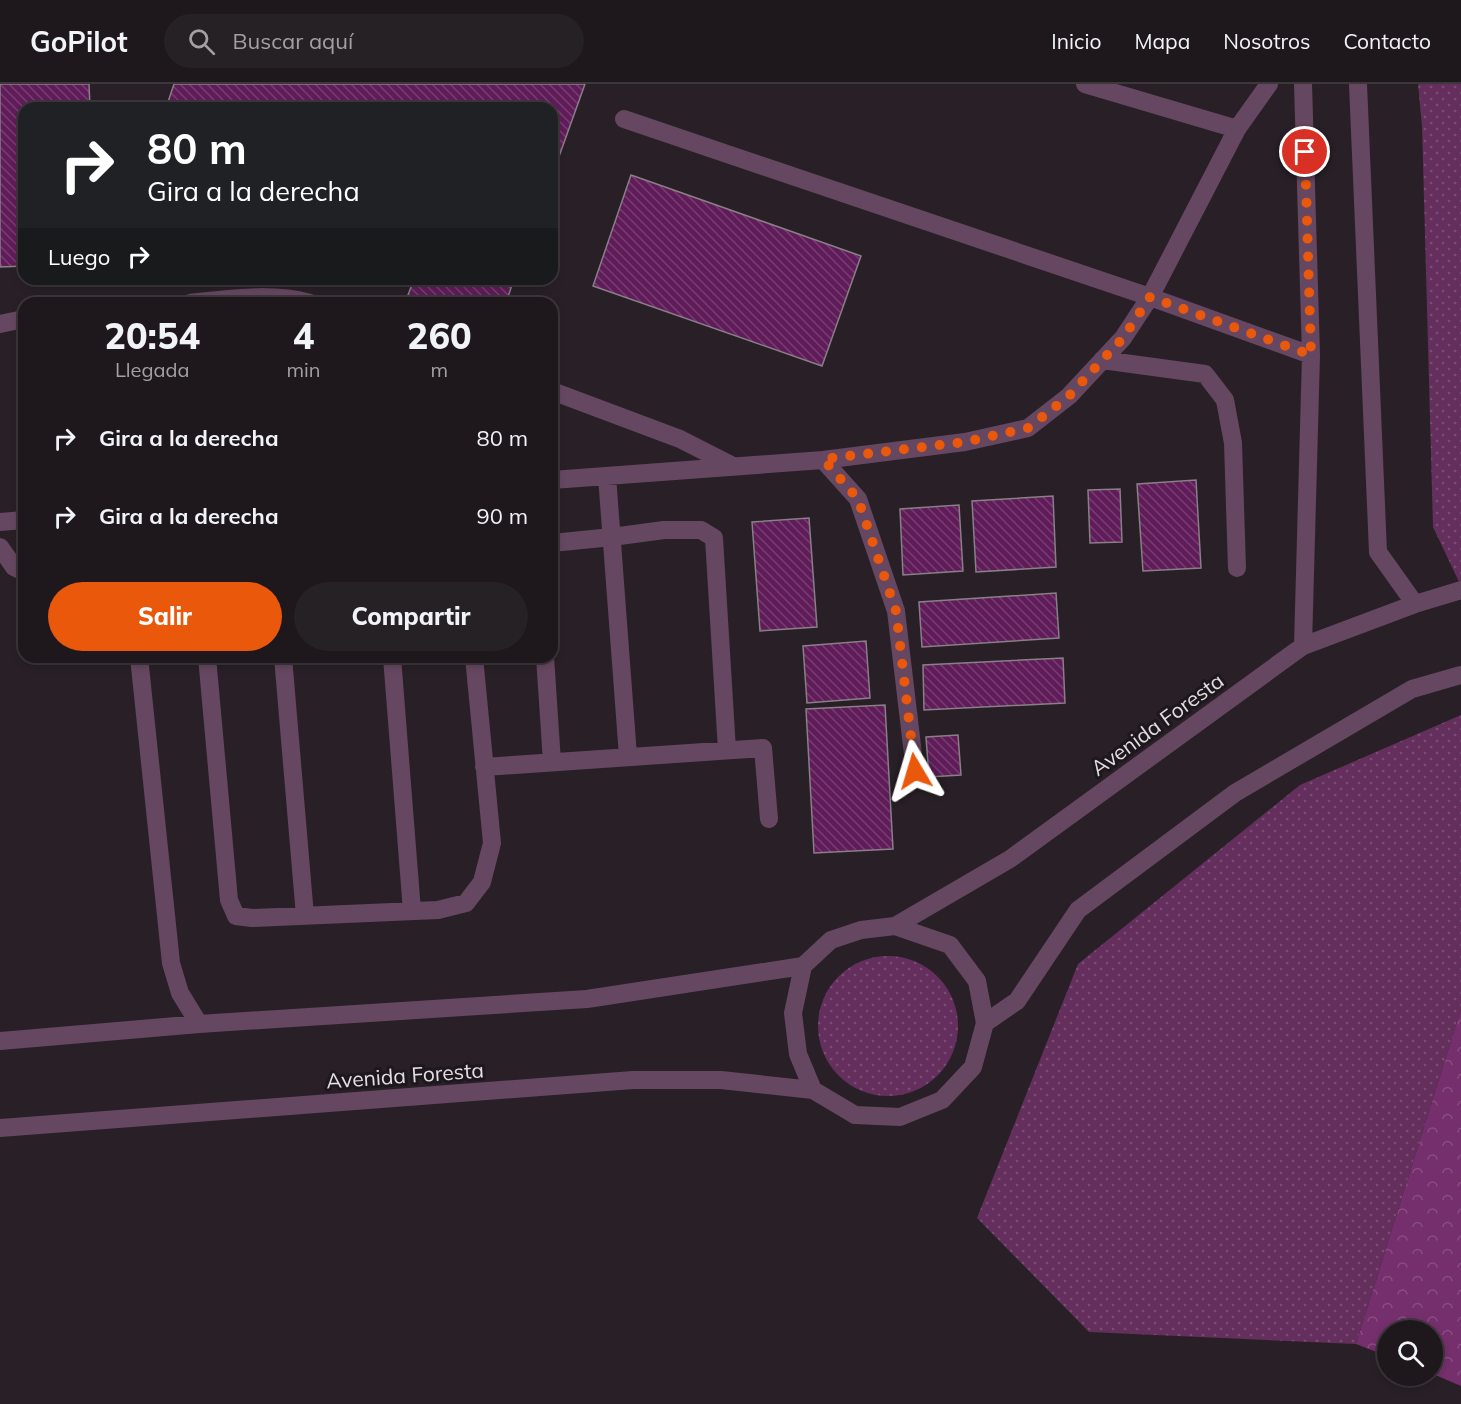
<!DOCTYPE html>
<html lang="es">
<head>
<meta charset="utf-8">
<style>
  :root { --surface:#1e181c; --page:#262125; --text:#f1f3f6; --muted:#a1a0a3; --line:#3c373b; --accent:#ea580c }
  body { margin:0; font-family:Mulish,sans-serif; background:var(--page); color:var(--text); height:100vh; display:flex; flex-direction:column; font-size:22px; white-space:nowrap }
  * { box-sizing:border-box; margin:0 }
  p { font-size:20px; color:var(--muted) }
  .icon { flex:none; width:33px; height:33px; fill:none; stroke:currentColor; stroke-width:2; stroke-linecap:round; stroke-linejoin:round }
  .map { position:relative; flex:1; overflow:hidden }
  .panel { position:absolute; left:18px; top:213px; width:540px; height:366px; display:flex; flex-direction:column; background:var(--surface); border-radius:18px; box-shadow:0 3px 9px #0003,0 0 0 2px var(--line) }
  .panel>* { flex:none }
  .top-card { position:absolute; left:18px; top:18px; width:540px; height:183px; border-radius:18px; box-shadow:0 3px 9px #0003,0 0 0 2px var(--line); background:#202124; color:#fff; overflow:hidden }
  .controls { position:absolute; left:1377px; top:1236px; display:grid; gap:12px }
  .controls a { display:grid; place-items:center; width:66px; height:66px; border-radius:50%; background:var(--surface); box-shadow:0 3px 9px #0003,0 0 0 2px var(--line); font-size:30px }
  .pin { position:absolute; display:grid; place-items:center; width:51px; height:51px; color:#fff; margin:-26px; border:3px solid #fff; border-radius:50%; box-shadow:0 2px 6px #0007 }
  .me { position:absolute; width:66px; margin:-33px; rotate:353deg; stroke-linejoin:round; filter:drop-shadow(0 0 4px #0008) }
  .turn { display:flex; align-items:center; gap:21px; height:126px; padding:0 30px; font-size:27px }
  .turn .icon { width:78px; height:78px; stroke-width:2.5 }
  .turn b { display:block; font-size:42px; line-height:51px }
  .then { display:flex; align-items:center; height:57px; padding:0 30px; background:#0003; gap:12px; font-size:22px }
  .eta { display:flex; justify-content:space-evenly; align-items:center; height:102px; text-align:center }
  .eta b { font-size:36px; font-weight:800; line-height:42px }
  .button { display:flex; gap:12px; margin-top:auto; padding:12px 30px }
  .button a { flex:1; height:69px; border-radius:36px; background:var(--accent); color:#fff; font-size:24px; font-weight:800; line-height:69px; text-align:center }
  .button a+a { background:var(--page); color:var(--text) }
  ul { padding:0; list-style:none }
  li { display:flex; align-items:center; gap:18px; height:78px; padding:0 30px }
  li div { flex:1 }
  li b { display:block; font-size:22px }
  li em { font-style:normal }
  header { display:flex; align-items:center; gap:36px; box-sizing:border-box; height:84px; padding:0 30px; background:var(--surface); border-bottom:2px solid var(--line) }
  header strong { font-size:28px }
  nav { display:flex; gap:33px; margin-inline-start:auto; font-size:21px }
  .search { width:420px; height:54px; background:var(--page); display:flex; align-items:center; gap:15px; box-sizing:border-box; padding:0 21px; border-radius:33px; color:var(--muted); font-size:22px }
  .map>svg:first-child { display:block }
  .grass { fill:url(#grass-dots) }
  .forest { fill:url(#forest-crowns) }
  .building { fill:url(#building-back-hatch); stroke:#887f87; stroke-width:1.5 }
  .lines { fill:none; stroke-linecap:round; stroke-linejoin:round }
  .minor { stroke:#664761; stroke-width:18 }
  .route { stroke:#ea580c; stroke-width:10; stroke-dasharray:0 18 }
  .labels { text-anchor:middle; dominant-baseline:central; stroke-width:6; stroke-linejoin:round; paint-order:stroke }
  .street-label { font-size:21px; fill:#e3dee2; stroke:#1e171d }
</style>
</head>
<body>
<header>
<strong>GoPilot</strong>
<div class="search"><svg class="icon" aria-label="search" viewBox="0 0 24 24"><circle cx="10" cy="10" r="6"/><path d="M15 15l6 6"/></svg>Buscar aquí</div>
<nav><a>Inicio</a><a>Mapa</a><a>Nosotros</a><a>Contacto</a></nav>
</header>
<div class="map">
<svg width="1461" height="1320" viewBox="0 0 1461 1320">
  <defs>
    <pattern id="grass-dots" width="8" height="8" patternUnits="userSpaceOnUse" patternTransform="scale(1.5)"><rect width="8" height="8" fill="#642e5d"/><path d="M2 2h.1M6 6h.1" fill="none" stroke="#7a4c74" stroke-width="1.8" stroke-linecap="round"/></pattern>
    <pattern id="forest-crowns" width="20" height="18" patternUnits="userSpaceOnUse" patternTransform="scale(1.5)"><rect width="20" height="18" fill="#742f6c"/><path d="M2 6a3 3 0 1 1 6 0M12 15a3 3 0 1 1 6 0" fill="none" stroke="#884d81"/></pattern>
    <pattern id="building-back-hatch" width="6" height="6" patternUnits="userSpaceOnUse" patternTransform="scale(1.5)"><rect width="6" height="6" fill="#601c59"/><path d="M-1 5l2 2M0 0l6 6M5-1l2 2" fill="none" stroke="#773d71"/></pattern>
  </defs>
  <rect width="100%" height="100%" fill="#282026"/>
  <!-- grass -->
  <path class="grass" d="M1418 0H1461V502L1433 443 1422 42Z
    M1461 631V925L1356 1260 1089 1248 977 1134 1078 880 1300 701Z
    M818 942a70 70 0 1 1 140 0a70 70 0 1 1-140 0Z"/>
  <!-- forest -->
  <path class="forest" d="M1461 925V1302L1433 1290 1432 1246H1388L1387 1272 1356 1260Z"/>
  <!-- building -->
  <path class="building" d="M0 0H89L90 24H24V182L0 183Z
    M174 0H585L552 92V24H166Z
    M631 91 861 172 822 282 593 202Z
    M414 195H514L506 219H405Z
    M1196 396 1201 484 1143 487 1137 400Z
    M1120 405 1122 458 1090 459 1088 406Z
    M1053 412 1056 483 976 488 972 417Z
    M959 421 963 487 903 491 900 425Z
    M809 434 817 543 760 547 752 438Z
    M1056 509 1059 554 922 563 919 518Z
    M866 557 870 614 807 619 803 562Z
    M1063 574 1065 619 924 626 923 581Z
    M885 621 893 765 814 769 806 625Z
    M958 651 961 691 929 693 926 653Z"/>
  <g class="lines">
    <!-- minor -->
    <path class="minor" d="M1085 0 1237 45
      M1303 0 1311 271 1303 562
      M1358 0 1378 468 1415 520
      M624 35 1150 213 1311 271
      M190 219C229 215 271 208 310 219
      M0 240 24 235
      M1102 276 1205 290 1225 316 1233 359 1237 484
      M552 307 680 355 733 382
      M823 376 858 415 896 527 915 687
      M607 392 628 672
      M552 396 823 376 965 358 1028 344 1069 312 1123 254 1150 213 1237 45 1269 0
      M0 438 24 436
      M552 459 612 453 664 446H701L714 454 727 666
      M0 463 14 483 24 488
      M139 573 171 879 180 909 199 940
      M207 573 229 816 236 832 252 834 438 826 466 819 482 798 492 759 474 573
      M283 573 305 832
      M392 573 412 827
      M545 573 552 678
      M484 683 763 664 769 735
      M895 842 1010 775 1303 562 1415 520 1461 506
      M895 842 950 861 977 897 985 939 973 983 942 1016 900 1033 855 1031 813 1006 798 970 793 929 803 882 831 856 861 846Z
      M985 939 1017 917 1078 826 1235 709 1412 605 1461 591
      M0 957 199 940 587 915 803 882
      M0 1044 633 996H721L813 1006"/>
  </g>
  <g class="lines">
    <!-- route -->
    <path class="route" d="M915 687 896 527 858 415 823 375 965 358 1028 344 1069 312 1080 300 1123 254 1150 213 1311 271 1305 68"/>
  </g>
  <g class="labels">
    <!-- street labels -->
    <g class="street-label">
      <text transform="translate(1157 640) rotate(-36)">Avenida Foresta</text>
      <text transform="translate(405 991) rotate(-4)">Avenida Foresta</text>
    </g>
  </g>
</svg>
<div class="controls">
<a><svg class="icon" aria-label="search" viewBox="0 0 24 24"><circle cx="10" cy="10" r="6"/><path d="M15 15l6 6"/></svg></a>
</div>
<div class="pin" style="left:1305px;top:68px;background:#d93025"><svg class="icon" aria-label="arrive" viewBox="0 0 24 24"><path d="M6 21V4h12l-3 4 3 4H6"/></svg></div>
<svg class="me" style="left:915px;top:687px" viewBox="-20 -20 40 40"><path d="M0-17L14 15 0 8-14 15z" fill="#ea580c" stroke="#fff" stroke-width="4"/></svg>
<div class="top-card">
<div class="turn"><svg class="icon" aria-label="right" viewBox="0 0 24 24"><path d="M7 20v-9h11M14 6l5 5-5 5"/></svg><div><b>80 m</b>Gira a la derecha</div></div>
<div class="then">Luego<svg class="icon" aria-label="right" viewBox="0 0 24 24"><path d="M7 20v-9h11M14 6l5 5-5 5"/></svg></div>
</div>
<section class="panel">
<div class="eta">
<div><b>20:54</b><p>Llegada</p></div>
<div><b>4</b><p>min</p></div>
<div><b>260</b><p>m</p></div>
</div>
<ul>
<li><svg class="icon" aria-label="right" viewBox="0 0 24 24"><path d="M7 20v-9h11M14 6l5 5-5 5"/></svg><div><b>Gira a la derecha</b></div><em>80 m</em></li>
<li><svg class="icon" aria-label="right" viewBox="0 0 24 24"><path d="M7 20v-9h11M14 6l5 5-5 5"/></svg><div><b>Gira a la derecha</b></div><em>90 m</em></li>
</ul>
<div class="button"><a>Salir</a><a>Compartir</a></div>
</section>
</div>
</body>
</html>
